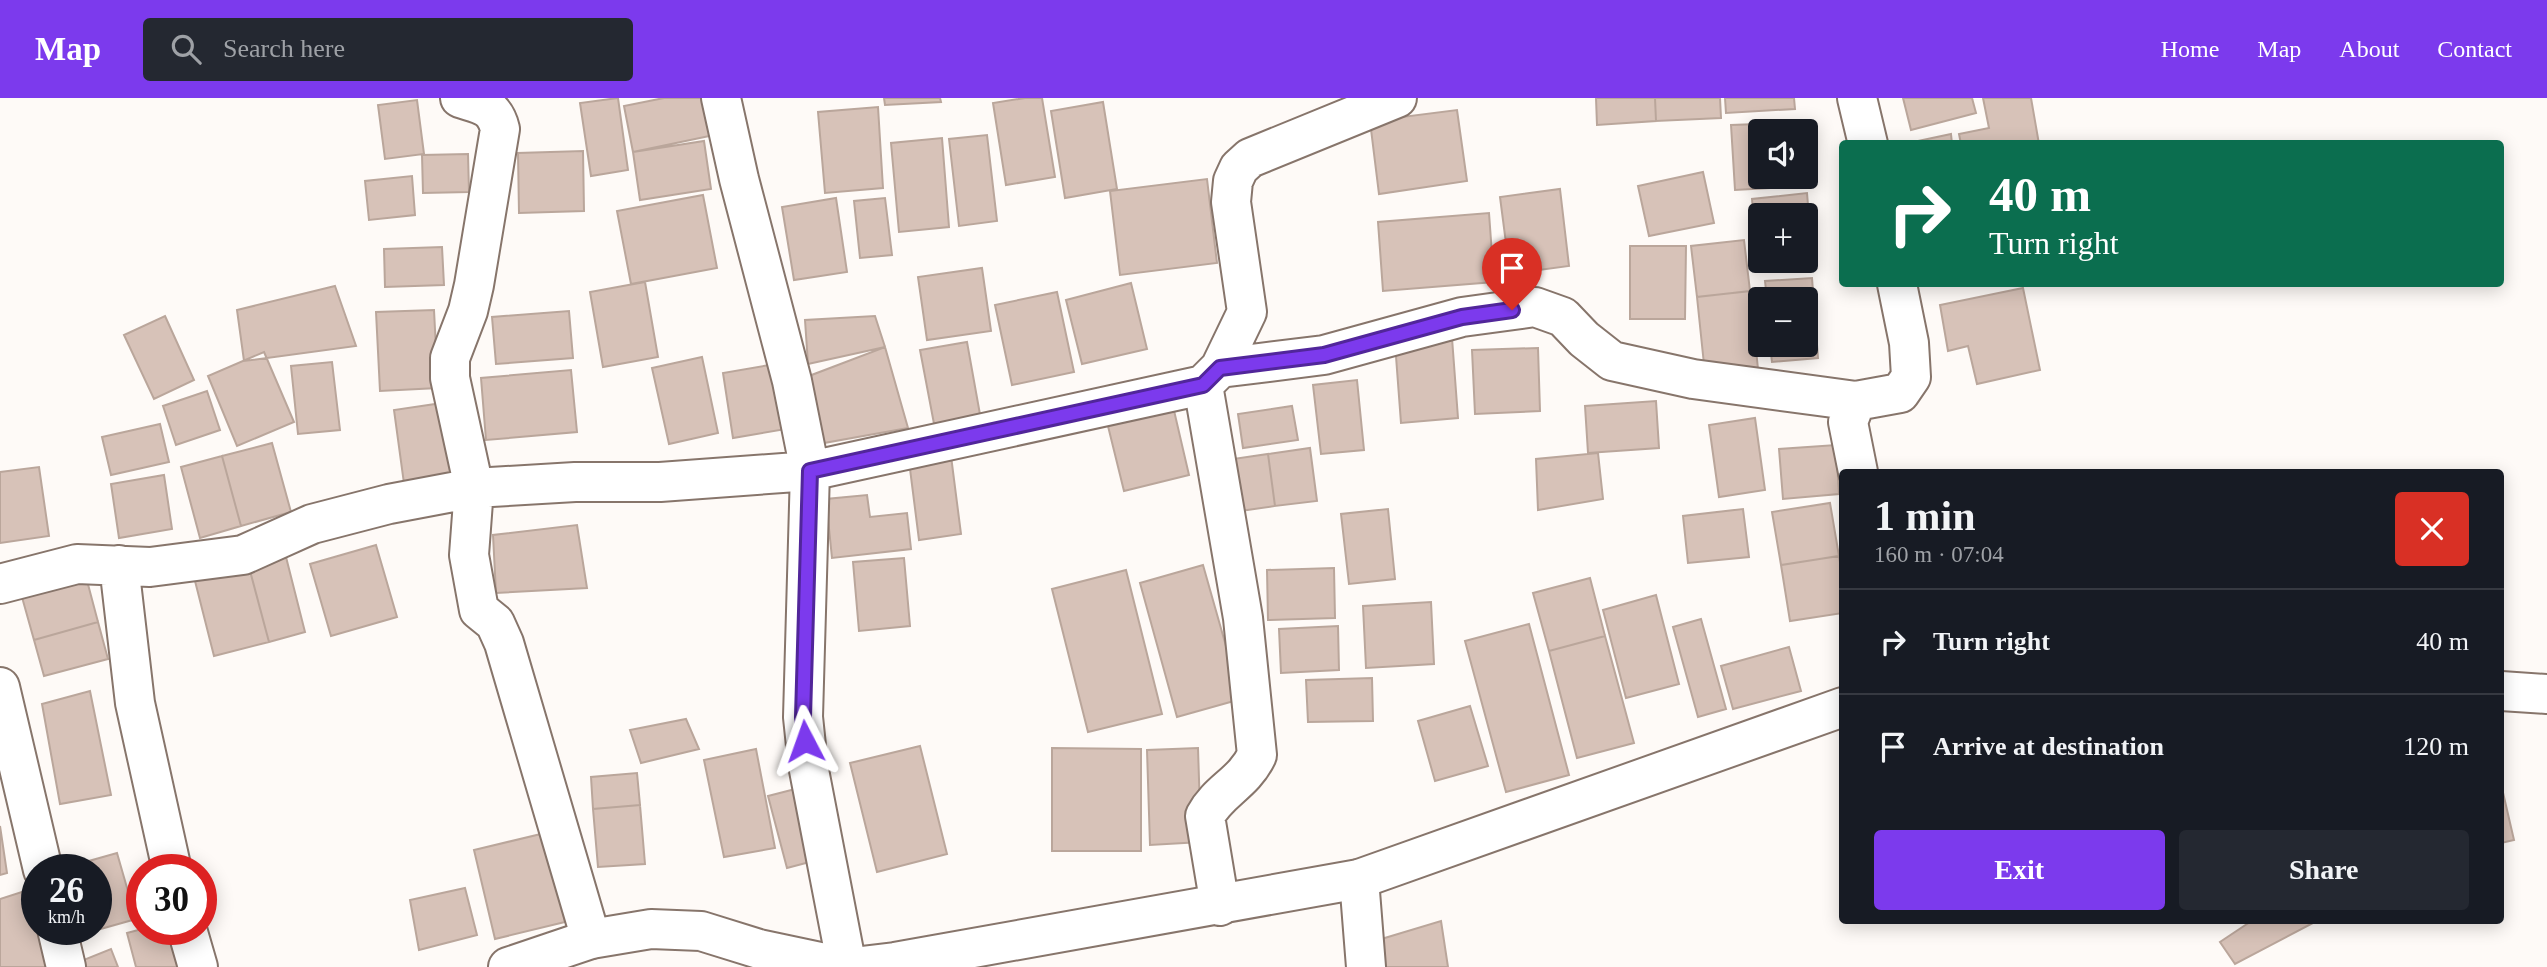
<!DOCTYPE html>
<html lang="en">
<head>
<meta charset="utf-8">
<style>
  :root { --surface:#171b24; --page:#242831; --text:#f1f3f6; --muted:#9ea1a6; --line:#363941; --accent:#7c3aed }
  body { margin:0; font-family:Georgia,serif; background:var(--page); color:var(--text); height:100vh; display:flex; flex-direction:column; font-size:26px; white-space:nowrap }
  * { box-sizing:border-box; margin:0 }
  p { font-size:23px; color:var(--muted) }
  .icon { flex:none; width:38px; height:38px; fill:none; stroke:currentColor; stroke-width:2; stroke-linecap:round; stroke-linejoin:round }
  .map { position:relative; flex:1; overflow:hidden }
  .panel { position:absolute; left:1839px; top:371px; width:665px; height:455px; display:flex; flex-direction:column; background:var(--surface); border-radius:7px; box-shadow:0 4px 18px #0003 }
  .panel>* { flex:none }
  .top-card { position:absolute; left:1839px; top:42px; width:665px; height:147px; border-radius:7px; box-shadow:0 4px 18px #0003; background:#0b6e4f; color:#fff; overflow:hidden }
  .fabs { position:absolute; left:1748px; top:21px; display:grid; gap:14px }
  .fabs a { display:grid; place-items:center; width:70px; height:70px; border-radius:7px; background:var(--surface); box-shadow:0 4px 18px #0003; font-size:35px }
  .speed { position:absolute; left:21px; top:756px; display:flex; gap:14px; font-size:35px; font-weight:700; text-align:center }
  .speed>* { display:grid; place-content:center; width:91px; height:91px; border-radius:50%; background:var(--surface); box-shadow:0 4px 18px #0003; line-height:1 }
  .speed small { font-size:18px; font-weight:400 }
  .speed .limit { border:10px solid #d22; background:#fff; color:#111 }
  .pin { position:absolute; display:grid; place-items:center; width:60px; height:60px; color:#fff; margin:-72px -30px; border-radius:50% 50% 50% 0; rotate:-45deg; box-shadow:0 0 7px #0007 }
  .pin .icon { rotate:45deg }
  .me { position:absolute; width:77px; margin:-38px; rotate:356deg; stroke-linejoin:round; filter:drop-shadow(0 0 5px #0008) }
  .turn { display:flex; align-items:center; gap:24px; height:147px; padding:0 35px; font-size:32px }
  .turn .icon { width:91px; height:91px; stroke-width:2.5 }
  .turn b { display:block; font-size:49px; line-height:60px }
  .round { display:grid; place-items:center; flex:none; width:74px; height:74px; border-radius:7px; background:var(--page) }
  .summary { display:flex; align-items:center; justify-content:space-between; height:119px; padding:0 35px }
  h1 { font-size:42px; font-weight:800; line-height:52px }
  .cta { display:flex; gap:14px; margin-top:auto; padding:14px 35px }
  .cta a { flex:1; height:80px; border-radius:7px; background:var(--accent); color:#fff; font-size:28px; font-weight:800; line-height:80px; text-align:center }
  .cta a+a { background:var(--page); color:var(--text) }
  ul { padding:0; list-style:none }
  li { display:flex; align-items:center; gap:21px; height:105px; padding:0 35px; border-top:2px solid var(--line) }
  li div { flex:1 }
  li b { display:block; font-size:26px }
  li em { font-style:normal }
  header { display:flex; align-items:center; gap:42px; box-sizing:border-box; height:98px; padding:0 35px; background:var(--accent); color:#fff }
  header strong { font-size:33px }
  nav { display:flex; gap:38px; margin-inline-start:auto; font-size:24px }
  .search { width:490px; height:63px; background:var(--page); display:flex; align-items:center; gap:18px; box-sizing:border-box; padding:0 24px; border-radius:7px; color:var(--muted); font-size:26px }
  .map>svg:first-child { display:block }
  .building { fill:#d7c2b8; stroke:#baa69b; stroke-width:2; fill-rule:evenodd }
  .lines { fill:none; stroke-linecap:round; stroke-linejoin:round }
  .minor-casing { stroke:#87756b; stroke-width:42 }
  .tertiary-casing { stroke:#87756b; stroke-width:42 }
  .minor { stroke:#fff; stroke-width:38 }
  .tertiary { stroke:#fff; stroke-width:38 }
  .route-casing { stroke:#51269a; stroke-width:18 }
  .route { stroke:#7c3aed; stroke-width:12 }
</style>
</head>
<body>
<header>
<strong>Map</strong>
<div class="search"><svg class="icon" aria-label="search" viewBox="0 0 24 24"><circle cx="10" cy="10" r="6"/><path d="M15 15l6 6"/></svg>Search here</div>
<nav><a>Home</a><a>Map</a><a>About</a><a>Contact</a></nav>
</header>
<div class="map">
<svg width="2547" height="869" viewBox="0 0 2547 869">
  <rect width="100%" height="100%" fill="#fefaf7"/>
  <!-- building -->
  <path class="building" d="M618 0 628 72 591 78 580 5Z
    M664 0H712L719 36 633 54 624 8Z
    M884 0H940L941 4 885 7Z
    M1025 0H1042L1055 79 1006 87 993 5Z
    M1596 0H1655L1656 23 1597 27Z
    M1655 0H1720L1721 20 1656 23Z
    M1725 0H1794L1795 11 1726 15Z
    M1903 0H1972L1976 15 1911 32Z
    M1983 0H2031L2039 46H1961L1959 36 1989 30Z
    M417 2 424 56 385 61 378 7Z
    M1103 4 1117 91 1065 100 1051 13Z
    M878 9 883 90 825 95 818 14Z
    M1457 12 1467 83 1379 96 1370 23Z
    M1785 25V33H1760V79H1788L1789 89 1735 92 1731 27Z
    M1951 36 1952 46H1904Z
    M987 37 997 123 959 128 949 41Z
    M942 40 949 129 899 134 891 45Z
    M704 43 711 91 640 102 633 54Z
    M583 53 584 113 519 115 518 55Z
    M468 56 469 94 423 95 422 57Z
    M1703 74 1714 125 1649 138 1638 88Z
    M412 78 415 117 369 122 365 83Z
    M1207 81 1217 165 1120 177 1110 93Z
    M1560 91 1569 168 1510 176 1500 99Z
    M1807 95 1813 168 1758 173 1752 101ZM1760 117H1806V163H1760Z
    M703 97 717 170 631 186 617 113Z
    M836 100 847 174 794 182 782 109Z
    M885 100 892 157 860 160 854 103Z
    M1489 115 1494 184 1383 193 1378 124Z
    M1744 142 1750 193 1697 199 1691 148Z
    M1630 148H1686L1685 221H1630Z
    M442 149 444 187 385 189 384 151Z
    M982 170 991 233 927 242 918 179Z
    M1812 180 1818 260 1772 264 1770 247H1806V201H1767L1765 183Z
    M645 184 658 259 603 269 590 194Z
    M1131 185 1147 251 1082 266 1066 202Z
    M335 188 356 248 244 263 237 212Z
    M2023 190 2040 272 1977 286 1968 248 1948 253 1940 207Z
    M1750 193 1758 271 1705 276 1697 199Z
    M1057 194 1074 274 1012 287 995 207Z
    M434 212 438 290 380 293 376 214Z
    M569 213 573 260 496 266 492 219Z
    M165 218 194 282 154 301 124 237Z
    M875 218 885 249 808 266 805 222Z
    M1452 240 1458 320 1401 325 1395 245Z
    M967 244 981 322 935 331 920 252Z
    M885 249 908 330 824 345 809 278Z
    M1538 250 1540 313 1475 316 1472 252Z
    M264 254 294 324 237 348 208 278Z
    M702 259 718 335 669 346 652 270Z
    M332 264 340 332 298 336 291 268Z
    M775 266 786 331 733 340 723 275Z
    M571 272 577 334 486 342 481 280Z
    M1357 282 1364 352 1321 356 1313 287Z
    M207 293 220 332 176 347 163 308Z
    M1656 303 1659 350 1588 355 1585 308Z
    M449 304 459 386 405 393 394 312Z
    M1172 304 1189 377 1124 393 1106 320Z
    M1292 308 1298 342 1243 350 1238 316Z
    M1755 320 1765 392 1719 399 1709 327Z
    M160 326 169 364 111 377 102 339Z
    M272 345 291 414 241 428 222 358Z
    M1836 347 1839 396 1783 401 1779 351Z
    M1310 350 1317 403 1275 408 1268 356Z
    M1598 355 1603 401 1538 412 1536 361Z
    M1268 356 1275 408 1240 413 1233 361Z
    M222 358 241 428 200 440 181 369Z
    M951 358 961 436 919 442 909 363Z
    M39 369 49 438 0 445V374Z
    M164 377 172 431 119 440 111 386Z
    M867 397 870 419 907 415 911 451 832 460 826 401Z
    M1830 405 1839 458 1781 467 1772 414Z
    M1388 411 1395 481 1349 486 1341 416Z
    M1743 411 1749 459 1688 465 1683 418Z
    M577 427 587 490 496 495 493 437Z
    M376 447 397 519 331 538 310 466Z
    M1839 458 1843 483V515L1790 523 1781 467Z
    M286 459 305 534 269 544 249 469Z
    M904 460 910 528 859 533 853 464Z
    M1203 467 1241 601 1177 619 1140 485Z
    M249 469 269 544 214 558 195 483Z
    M1334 470 1335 520 1268 522 1267 472Z
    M1126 472 1162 616 1088 634 1052 491Z
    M85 475 98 524 34 542 20 492Z
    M1590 480 1605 538 1549 553 1533 495Z
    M1656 497 1679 586 1626 600 1603 512Z
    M1431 504 1434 566 1366 570 1363 508Z
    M1701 521 1726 611 1698 619 1673 529Z
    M98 524 108 561 44 578 34 542Z
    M1529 526 1569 677 1506 694 1465 543Z
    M1338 528 1339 572 1281 575 1279 531Z
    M1605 538 1634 645 1577 660 1549 553Z
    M1789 549 1801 593 1733 611 1721 568Z
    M1372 580 1373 623 1308 624 1306 582Z
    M90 593 111 697 60 706 42 606Z
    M1470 608 1488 668 1435 683 1418 623Z
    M686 621 699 651 641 665 630 632Z
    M920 648 947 756 877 774 850 665Z
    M1052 650 1141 651V753H1052Z
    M1198 650 1201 744 1150 747 1147 652Z
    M756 651 775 750 724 759 704 662Z
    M637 675 640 707 593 711 591 679Z
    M2501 686 2514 742 2501 745Z
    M803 689 821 761 787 770 768 698Z
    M640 707 645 766 598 769 593 711Z
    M0 728 7 775 0 777Z
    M545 735 565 824 495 841 474 752Z
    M117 755 136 821 90 834 89 831H96V772H72L71 768Z
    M465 790 477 837 419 852 410 802Z
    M31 791 37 813V831H42L51 869H0V801Z
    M2253 822H2312L2313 825 2235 866 2220 844Z
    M1441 823 1448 869H1382L1378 842Z
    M142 831H173L183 869H136L127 835Z
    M111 851 118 869H77L76 865Z"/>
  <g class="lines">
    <!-- minor casing -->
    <g class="minor-casing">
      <path id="minor" d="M460 0C481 7 494 7 500 31L474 187 468 213 450 260V280L474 390 469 457 479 512 495 525 504 545 591 841
        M721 0 739 81 792 283 810 373 803 619 808 667 847 869
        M1857 0 1868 46
        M1220 270 1324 257 1462 219 1535 209 1563 219 1584 241 1612 263 1693 281 1856 303
        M1203 287 1243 520 1257 657C1243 686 1219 692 1205 718L1220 808
        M1858 374 1848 324 1856 303 1900 295 1911 279 1909 245 1897 186
        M119 467 135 605 172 772
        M0 486 77 466 150 469 243 457 312 426 389 406 474 390 575 384H660L810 373 1203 287 1220 270 1247 214 1231 104 1233 83 1239 70 1250 60 1397 0
        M0 589 43 772
        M1359 781 1366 869
        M57 831 66 869
        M187 831 198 869"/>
    </g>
    <!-- tertiary casing -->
    <g class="tertiary-casing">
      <path id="tertiary" d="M2501 593 2547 596
        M508 869 591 841 651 831 701 833 759 851 844 869
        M853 869 895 864 1359 781 1843 609"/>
    </g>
    <!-- minor -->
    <use href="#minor" class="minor"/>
    <!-- tertiary -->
    <use href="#tertiary" class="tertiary"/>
  </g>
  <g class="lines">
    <!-- route casing -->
    <g class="route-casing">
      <path id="route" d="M805 643 803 619 810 373 1203 287 1220 270 1324 257 1462 219 1512 212"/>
    </g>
    <!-- route -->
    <use href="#route" class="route"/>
  </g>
</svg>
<div class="fabs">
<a><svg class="icon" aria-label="sound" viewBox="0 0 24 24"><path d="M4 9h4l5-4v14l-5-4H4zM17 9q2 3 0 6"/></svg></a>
<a>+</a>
<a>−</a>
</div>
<div class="speed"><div>26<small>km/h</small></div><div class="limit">30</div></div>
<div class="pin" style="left:1512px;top:212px;background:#d93025"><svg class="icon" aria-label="arrive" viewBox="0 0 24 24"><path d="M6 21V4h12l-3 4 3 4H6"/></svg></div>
<svg class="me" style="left:805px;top:643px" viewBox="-20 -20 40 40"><path d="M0-17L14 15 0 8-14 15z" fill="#7c3aed" stroke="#fff" stroke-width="4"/></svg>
<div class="top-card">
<div class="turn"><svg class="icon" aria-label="right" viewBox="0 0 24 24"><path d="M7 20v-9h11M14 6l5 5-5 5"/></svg><div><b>40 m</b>Turn right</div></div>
</div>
<section class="panel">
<div class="summary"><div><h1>1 min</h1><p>160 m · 07:04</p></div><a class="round" style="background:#d93025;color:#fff"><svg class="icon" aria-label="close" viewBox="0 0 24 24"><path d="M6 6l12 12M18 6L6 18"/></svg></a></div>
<ul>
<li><svg class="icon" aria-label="right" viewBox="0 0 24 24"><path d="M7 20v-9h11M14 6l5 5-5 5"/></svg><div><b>Turn right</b></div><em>40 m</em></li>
<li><svg class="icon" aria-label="arrive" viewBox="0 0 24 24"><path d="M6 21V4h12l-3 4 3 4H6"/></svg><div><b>Arrive at destination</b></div><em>120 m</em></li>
</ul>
<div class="cta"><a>Exit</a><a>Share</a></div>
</section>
</div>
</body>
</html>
